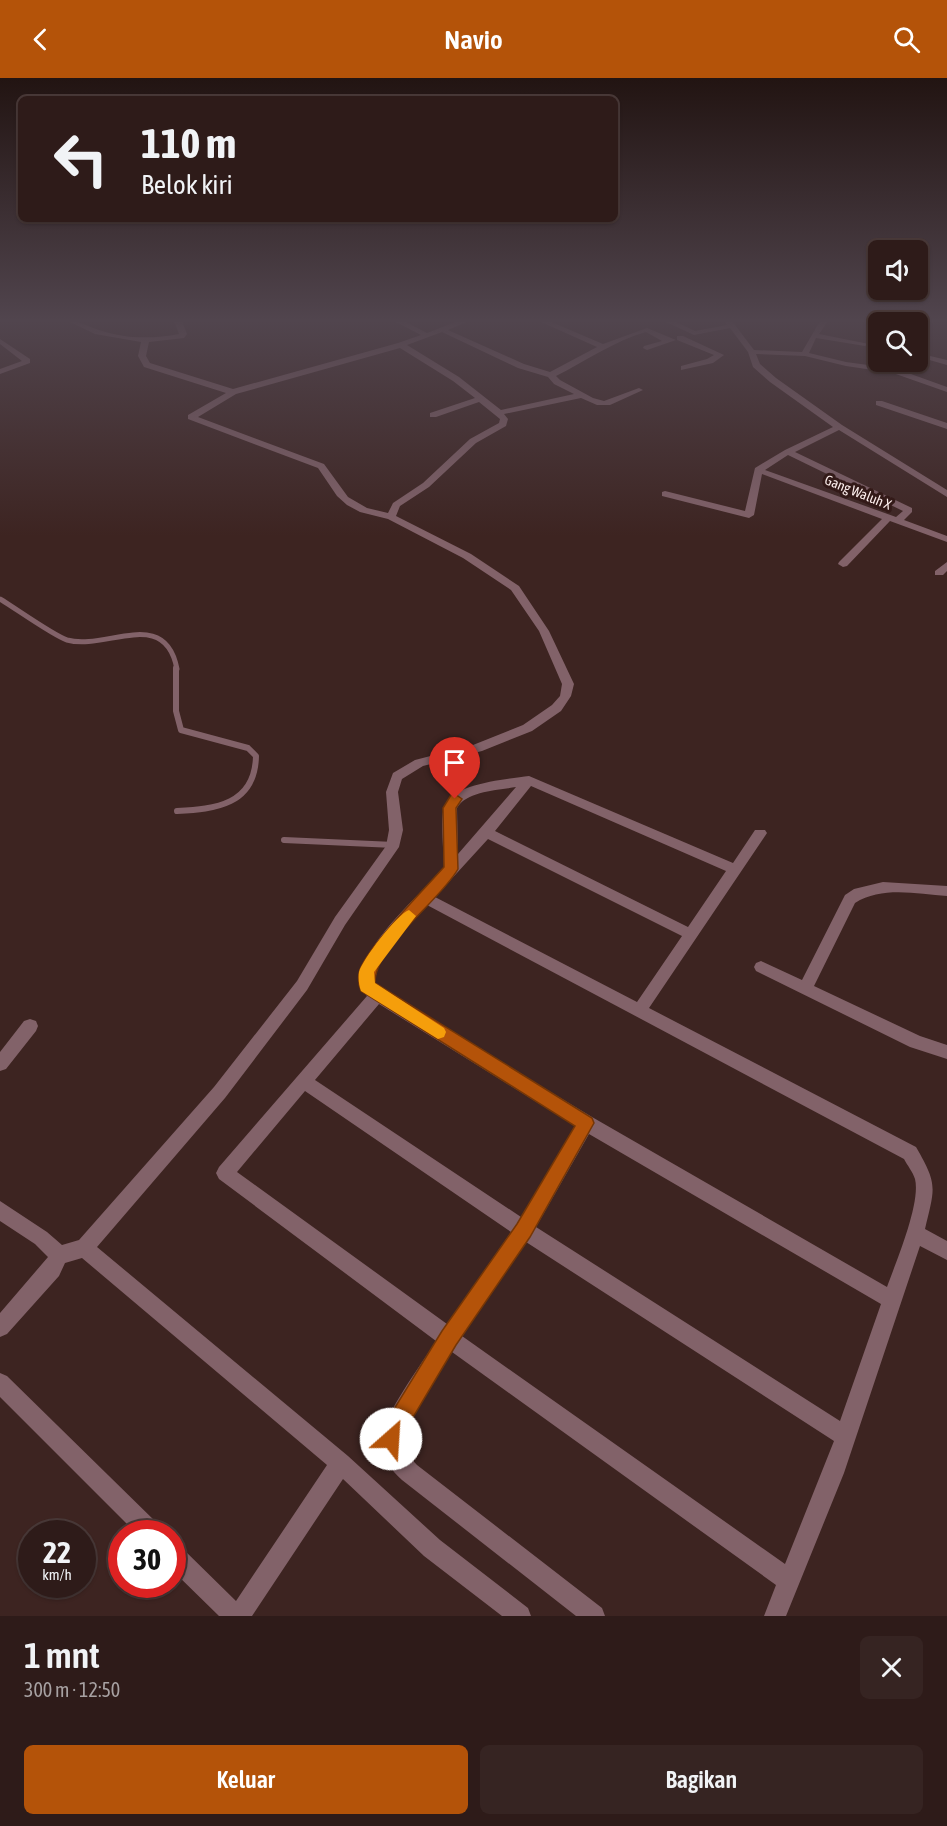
<!DOCTYPE html>
<html lang="id">
<head>
<meta charset="utf-8">
<style>
  :root { --surface:#2e1b19; --page:#362422; --text:#f1f3f6; --muted:#a7a1a2; --line:#493938; --accent:#b45309 }
  body { margin:0; font-family:"Asap Condensed",sans-serif; background:var(--page); color:var(--text); height:100vh; display:flex; flex-direction:column; font-size:22px; white-space:nowrap }
  * { box-sizing:border-box; margin:0 }
  p { font-size:20px; color:var(--muted) }
  .icon { flex:none; width:33px; height:33px; fill:none; stroke:currentColor; stroke-width:2; stroke-linecap:round; stroke-linejoin:round }
  .map { position:relative; height:1538px; overflow:hidden }
  .panel { display:flex; flex-direction:column; background:var(--surface); flex:1 }
  .panel>* { flex:none }
  .banner { position:absolute; left:18px; top:18px; width:600px; height:126px; border-radius:9px; box-shadow:0 2px 4px #0004,0 0 0 2px var(--line); background:#2e1b19; color:var(--text); overflow:hidden }
  .buttons { position:absolute; left:868px; top:162px; display:grid; gap:12px }
  .buttons a { display:grid; place-items:center; width:60px; height:60px; border-radius:9px; background:var(--surface); box-shadow:0 2px 4px #0004,0 0 0 2px var(--line); font-size:30px }
  .speed { position:absolute; left:18px; top:1442px; display:flex; gap:12px; font-size:30px; font-weight:700; text-align:center }
  .speed>* { display:grid; place-content:center; width:78px; height:78px; border-radius:50%; background:var(--surface); box-shadow:0 2px 4px #0004,0 0 0 2px var(--line); line-height:1 }
  .speed small { font-size:15px; font-weight:400 }
  .speed .limit { border:9px solid #d22; background:#fff; color:#111 }
  .pin { position:absolute; display:grid; place-items:center; width:51px; height:51px; color:#fff; margin:-62px -26px; border-radius:50% 50% 50% 0; rotate:-45deg; box-shadow:0 0 6px #0007 }
  .pin .icon { rotate:45deg }
  .me { position:absolute; width:66px; margin:-33px; rotate:26deg; stroke-linejoin:round; filter:drop-shadow(0 0 4px #0008) }
  .turn { display:flex; align-items:center; gap:21px; height:126px; padding:0 24px; font-size:27px }
  .turn .icon { width:78px; height:78px; stroke-width:2.5 }
  .turn b { display:block; font-size:42px; line-height:51px }
  .round { display:grid; place-items:center; flex:none; width:63px; height:63px; border-radius:9px; background:var(--page) }
  .headline { display:flex; align-items:center; justify-content:space-between; height:102px; padding:0 24px }
  h1 { font-size:36px; font-weight:600; line-height:45px }
  .action { display:flex; gap:12px; margin-top:auto; padding:12px 24px }
  .action a { flex:1; height:69px; border-radius:9px; background:var(--accent); color:#fff; font-size:24px; font-weight:600; line-height:69px; text-align:center }
  .action a+a { background:var(--page); color:var(--text) }
  header { display:flex; justify-content:space-between; align-items:center; height:78px; padding:0 24px; background:var(--accent); color:#fff; font-size:27px; font-weight:600 }
  .map>svg:first-child { display:block }
  .lines { fill:none; stroke-linecap:round; stroke-linejoin:round }
  .lane-far1 { stroke:#826269; stroke-width:5 }
  .lane { stroke:#826269; stroke-width:6 }
  .street { fill:#826269; fill-rule:evenodd }
  .route { fill:#b45309; stroke:#753606; stroke-width:1.5 }
  .slow { fill:#f59e0b }
  .labels { text-anchor:middle; dominant-baseline:central; stroke-width:6; stroke-linejoin:round; paint-order:stroke }
  .far-street-label { font-size:14px; fill:#fdefed; stroke:#331a18 }
</style>
</head>
<body>
<header><svg class="icon" aria-label="back" viewBox="0 0 24 24"><path d="M15 5l-7 7 7 7"/></svg>Navio<svg class="icon" aria-label="search" viewBox="0 0 24 24"><circle cx="10" cy="10" r="6"/><path d="M15 15l6 6"/></svg></header>
<div class="map">
<svg width="947" height="1538" viewBox="0 0 947 1538">
  <rect width="100%" height="100%" fill="#3d2421"/>
  <g class="lines">
    <!-- lane-far1 -->
    <path class="lane-far1" d="M0 521C15 530 54 558 67 562 106 573 165 528 177 591"/>
    <!-- lane -->
    <path class="lane" d="M176 590V633L181 652 248 670 256 678C255 727 215 731 177 733
      M284 762 394 767"/>
    <!-- street -->
    <path class="street" d="M68 243C80 243 89 249 99 252 125 261 152 261 179 256L174 243H182L187 256 184 260 149 264 146 278 150 285 233 311 398 265 421 257 394 243H404L427 255 458 243H469L448 252 524 286 550 294 597 269 539 243H549L603 266 647 250 676 262 647 272 643 270 644 268 662 263 646 254C614 263 586 283 556 298L560 302 593 320 604 323 639 310 643 312 610 327H597L581 320 504 336 508 341 506 348 476 365 429 409 400 428 396 438 471 476 519 508 549 553 574 606 571 618 561 633 532 653 482 673 423 688 402 701 398 714 403 752 399 769 345 847 307 912 225 1020 97 1169 348 1378 440 1462 528 1530 531 1538H502L424 1478 343 1401 252 1538H219L172 1492V1465L180 1468 236 1523 327 1387 82 1180 65 1185 59 1198 7 1256 0 1259V1235L48 1179 35 1166 0 1143V1123L47 1154 62 1167 79 1162 214 1009 297 903 335 839 386 768 389 752 386 714 393 695 415 682 473 667 523 647 552 627 560 618 562 606 539 553 511 512 463 480 388 441 360 434 347 427 337 418 318 390 188 341V337L226 315 144 289 138 278 141 264 95 256ZM442 254 518 290 548 299 554 306 574 316 501 332 459 299 407 267ZM400 270 453 303 475 320 430 335V339H436L479 324 500 341 499 345 470 361 423 405 393 425 388 435 367 430 348 419 324 386 198 339 236 316Z
      M664 243H674L695 253 727 247 724 243H732L754 272 802 274 820 243H828L819 256 869 266 865 268 816 260 809 275 846 284 897 291 947 309V314L893 295 846 288 805 278 756 276 760 286 776 300 842 347 947 412V419L839 352 795 374 912 430V434L904 442 947 458V464L890 443 847 488 843 489 838 486 839 484 882 441 762 396 754 437 749 440 662 418V414L665 413 745 433 755 390 785 372 833 349 770 304 753 289 748 274 730 250 694 257ZM788 377 903 433 896 439 765 392Z
      M873 243H888L889 244 879 245Z
      M677 258H683L724 277 713 285 681 292V288L707 281 714 277 677 262Z
      M0 261 30 281V285L0 296V291L22 283 0 266Z
      M926 277 947 282V287L926 281Z
      M876 323H882L947 345V351L876 327Z
      M947 484V493L943 497H935V493Z
      M529 698 733 785 755 752H765L767 755 765 758 649 930 916 1069C938 1107 935 1109 925 1151L947 1163V1182L920 1168 844 1395 786 1538H764L776 1507 452 1274 403 1355V1372L417 1387 602 1530 605 1538H576L402 1402C391 1392 380 1378 381 1362 382 1339 423 1284 436 1263L219 1101 216 1095 219 1089 367 918 359 908C361 866 417 820 444 790 444 776 440 741 444 729 452 705 507 701 529 698ZM531 708 726 793 688 849 495 753ZM516 709 458 776 457 730C466 713 499 712 516 709ZM488 761 682 858 637 924 435 819ZM427 827 904 1081C907 1087 913 1094 915 1101 921 1125 896 1184 887 1209L592 1039 382 912 375 906C376 875 408 849 427 827ZM379 926 575 1048 521 1139 315 1002ZM305 1013 511 1154 447 1246 237 1094ZM589 1056 881 1226 840 1343 536 1149ZM526 1164 834 1363 785 1486 462 1258Z
      M883 804 947 808V818C917 816 882 808 855 825L814 908 920 958 947 967V981L910 969 756 893 754 889 756 885 761 883 802 902 845 817 854 811Z
      M30 941 36 943 38 948 36 953 6 991 0 993V974L24 943Z
      M0 1295 7 1298 159 1447 162 1455H136L0 1319Z"/>
  </g>
  <!-- sky -->
  <linearGradient id="sky" x2="0" y2="1"><stop stop-color="#221412"/><stop offset="0.53" stop-color="#51454e"/><stop offset="1" stop-color="#51454e" stop-opacity="0"/></linearGradient>
  <rect width="947" height="458" fill="url(#sky)"/>
  <!-- route -->
  <path class="route" d="M455 716 462 721 456 730 458 791C440 823 374 869 375 905L592 1040 594 1045 530 1159 456 1267 403 1356 398 1368 391 1371 383 1368 380 1361 386 1344 442 1253 517 1146 575 1048 361 913C359 908 358 901 359 895 363 873 427 808 444 789L443 730 451 717Z"/>
  <!-- slow -->
  <path class="slow" d="M409 832 416 838 374 894 375 905 444 950 446 954 444 959 438 961 361 913C359 908 358 900 359 894 362 882 397 836 409 832Z"/>
  <g class="labels">
    <!-- far-street labels -->
    <g class="far-street-label">
      <text transform="translate(858 414) rotate(22)">Gang Waluh X</text>
    </g>
  </g>
</svg>
<div class="buttons">
<a><svg class="icon" aria-label="sound" viewBox="0 0 24 24"><path d="M4 9h4l5-4v14l-5-4H4zM17 9q2 3 0 6"/></svg></a>
<a><svg class="icon" aria-label="search" viewBox="0 0 24 24"><circle cx="10" cy="10" r="6"/><path d="M15 15l6 6"/></svg></a>
</div>
<div class="speed"><div>22<small>km/h</small></div><div class="limit">30</div></div>
<div class="pin" style="left:455px;top:721px;background:#d93025"><svg class="icon" aria-label="arrive" viewBox="0 0 24 24"><path d="M6 21V4h12l-3 4 3 4H6"/></svg></div>
<svg class="me" style="left:391px;top:1361px" viewBox="-20 -20 40 40"><circle r="19" fill="#fff"/><path d="M0-13L10 11 0 6-10 11z" fill="#b45309"/></svg>
<div class="banner">
<div class="turn"><svg class="icon" aria-label="left" viewBox="0 0 24 24"><path d="M17 20v-9H6M10 6l-5 5 5 5"/></svg><div><b>110 m</b>Belok kiri</div></div>
</div>
</div>
<section class="panel">
<div class="headline"><div><h1>1 mnt</h1><p>300 m · 12:50</p></div><a class="round"><svg class="icon" aria-label="close" viewBox="0 0 24 24"><path d="M6 6l12 12M18 6L6 18"/></svg></a></div>
<div class="action"><a>Keluar</a><a>Bagikan</a></div>
</section>
</body>
</html>
